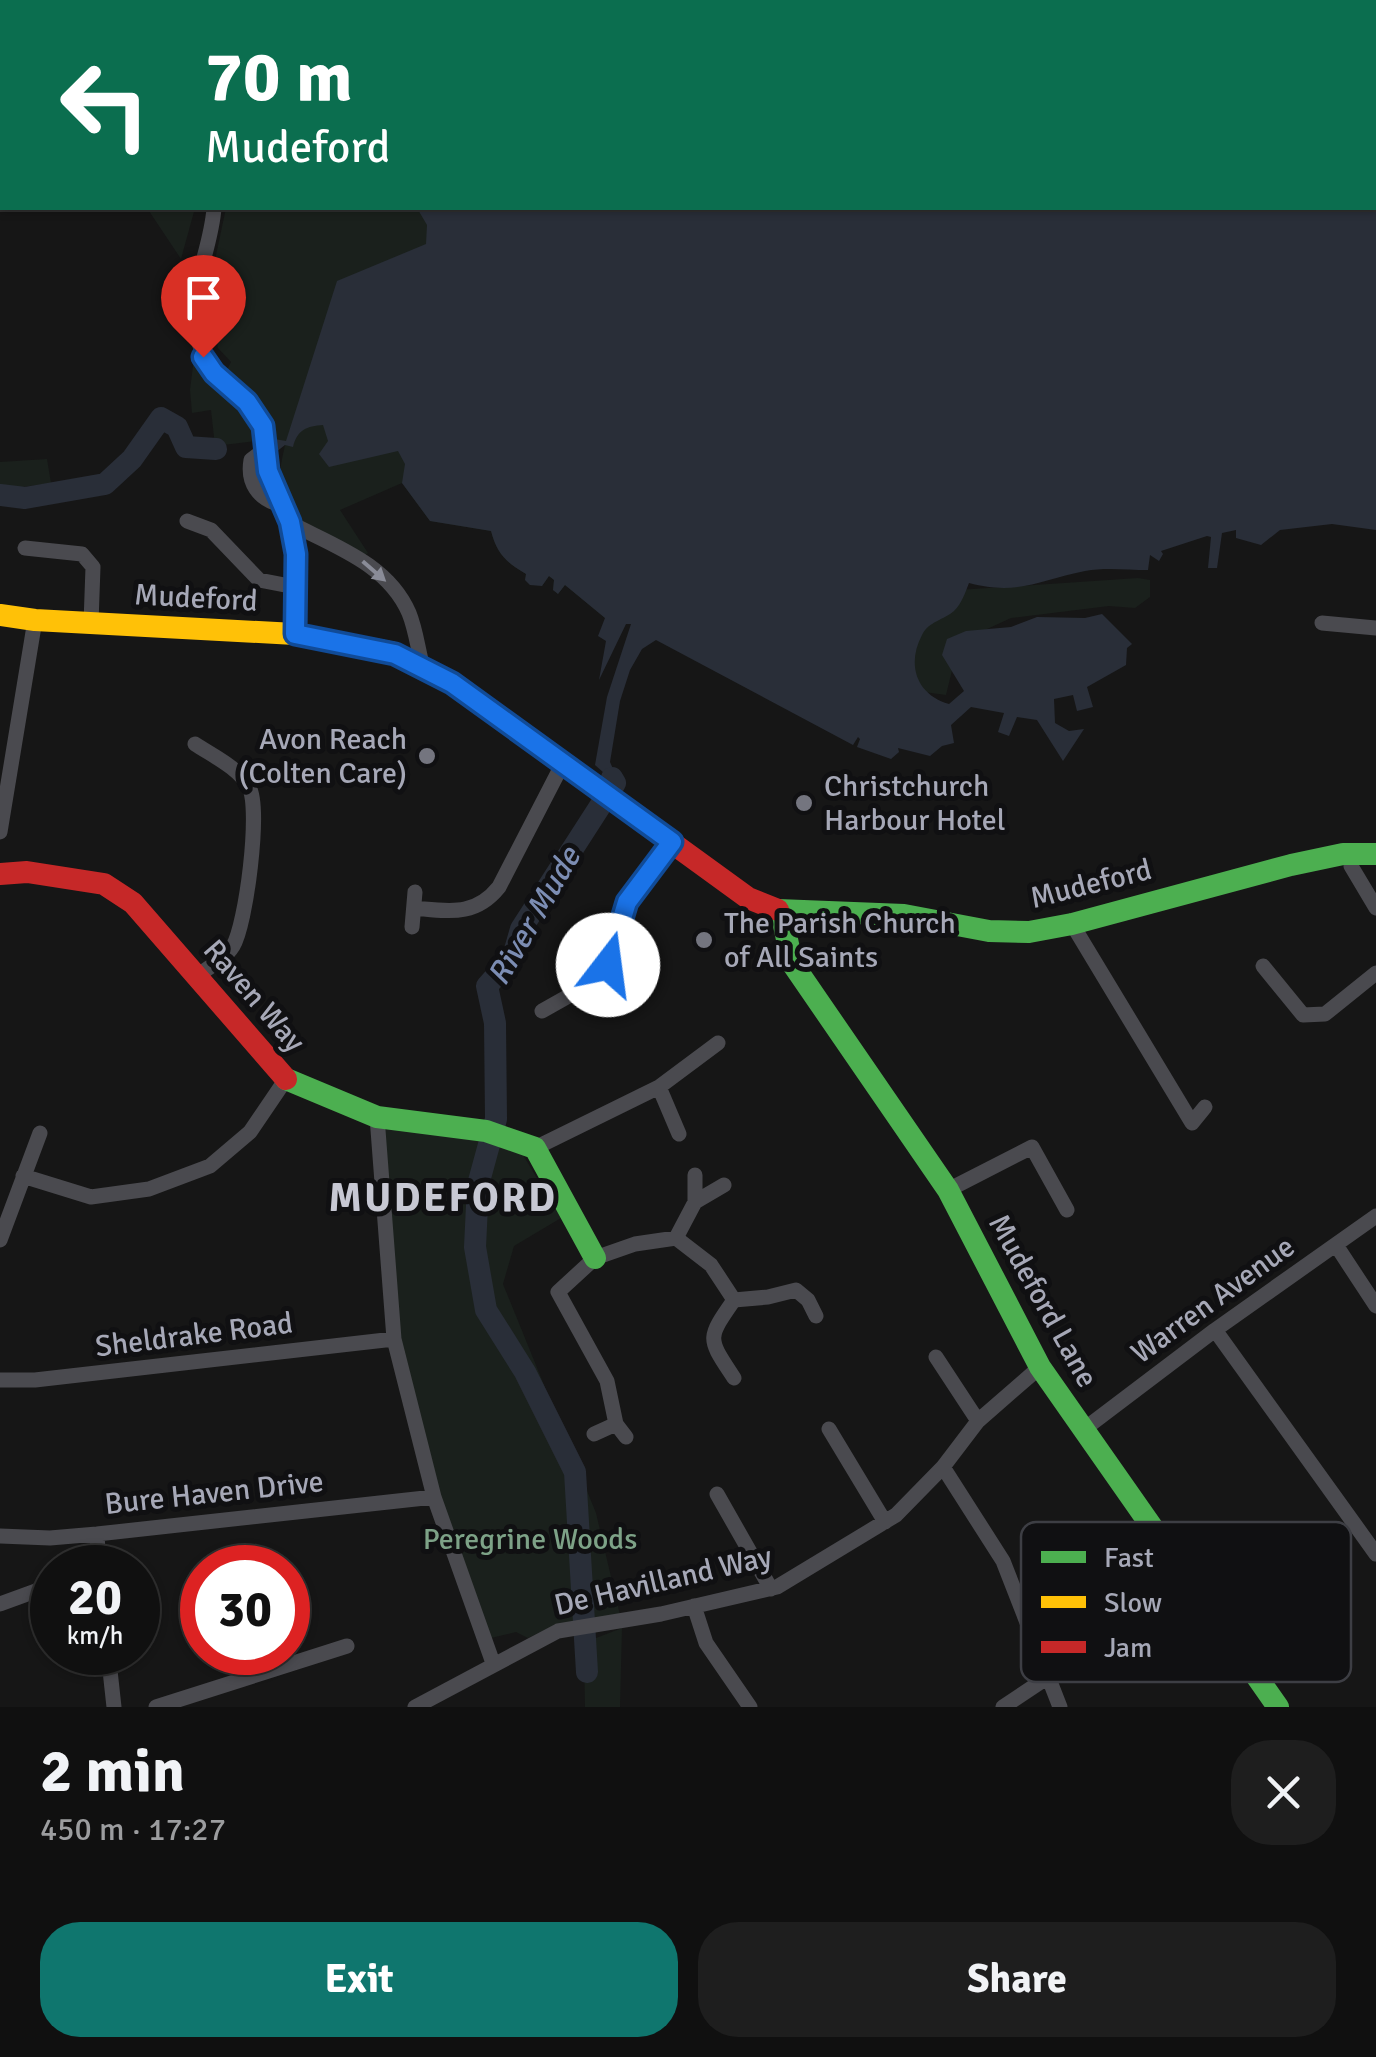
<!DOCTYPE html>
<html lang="en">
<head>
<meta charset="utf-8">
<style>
  :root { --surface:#101010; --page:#1e1e1e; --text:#f1f3f6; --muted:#9c9d9f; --line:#303030; --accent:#0f766e }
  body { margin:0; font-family:Signika,sans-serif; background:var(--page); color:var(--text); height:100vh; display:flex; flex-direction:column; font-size:38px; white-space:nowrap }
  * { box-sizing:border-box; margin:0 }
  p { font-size:32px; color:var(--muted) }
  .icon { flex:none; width:55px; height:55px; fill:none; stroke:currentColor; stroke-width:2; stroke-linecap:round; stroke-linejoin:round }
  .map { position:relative; height:1707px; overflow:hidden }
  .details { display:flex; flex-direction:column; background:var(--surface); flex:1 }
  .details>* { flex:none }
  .top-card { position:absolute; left:0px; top:0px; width:1378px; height:210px; box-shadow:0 2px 8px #0004,0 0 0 2px var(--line); background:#0b6e4f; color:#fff; overflow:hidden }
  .speed { position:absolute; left:30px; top:1545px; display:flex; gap:20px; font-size:50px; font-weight:700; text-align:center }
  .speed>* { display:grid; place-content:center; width:130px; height:130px; border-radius:50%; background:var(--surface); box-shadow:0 2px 8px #0004,0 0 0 2px var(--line); line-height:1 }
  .speed small { font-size:25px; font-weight:400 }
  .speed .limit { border:15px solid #d22; background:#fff; color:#111 }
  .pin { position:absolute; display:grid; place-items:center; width:85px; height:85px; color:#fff; margin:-102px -42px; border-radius:50% 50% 50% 0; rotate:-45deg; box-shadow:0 0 10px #0007 }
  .pin .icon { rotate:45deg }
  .me { position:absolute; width:110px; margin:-55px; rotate:15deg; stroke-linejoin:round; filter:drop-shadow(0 0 8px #0008) }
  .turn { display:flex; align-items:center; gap:35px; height:210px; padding:0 40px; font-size:45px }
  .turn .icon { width:130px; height:130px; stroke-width:2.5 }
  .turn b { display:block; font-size:70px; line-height:85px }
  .round { display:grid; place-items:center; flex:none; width:105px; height:105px; border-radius:40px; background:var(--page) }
  .overview { display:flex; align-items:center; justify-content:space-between; height:170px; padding:0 40px }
  h1 { font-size:60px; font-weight:800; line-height:75px }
  .button { display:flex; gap:20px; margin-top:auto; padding:20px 40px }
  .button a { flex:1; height:115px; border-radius:40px; background:var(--accent); color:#fff; font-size:40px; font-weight:800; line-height:115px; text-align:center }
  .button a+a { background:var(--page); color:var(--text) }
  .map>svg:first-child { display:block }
  .green { fill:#1a201c }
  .water { fill:#292e38 }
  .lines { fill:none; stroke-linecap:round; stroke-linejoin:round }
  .river { stroke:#292e38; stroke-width:22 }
  .street { stroke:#4a4a4f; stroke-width:15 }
  .fast { stroke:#4caf50; stroke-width:22 }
  .slow { stroke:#ffc107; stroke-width:22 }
  .jam { stroke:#c62828; stroke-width:22 }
  .oneway { fill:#8a8c98 }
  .route-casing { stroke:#114b97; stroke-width:25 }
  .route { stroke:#1a73e8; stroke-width:18 }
  .poi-dot { fill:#74757f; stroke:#101012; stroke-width:4 }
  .labels { text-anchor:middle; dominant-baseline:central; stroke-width:10; stroke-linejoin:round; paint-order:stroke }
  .street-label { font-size:30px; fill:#a6a8b7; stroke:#101012 }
  .poi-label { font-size:30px; fill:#a6a8b7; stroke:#101012; text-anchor:start }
  .park-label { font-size:30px; fill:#7da287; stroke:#101012 }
  .water-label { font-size:32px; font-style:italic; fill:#7c8db3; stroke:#101012 }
  .district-label { font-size:40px; font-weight:bold; letter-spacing:2.5px; fill:#c7c8d3; stroke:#101012 }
  .key { fill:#101012; stroke:#3d3e44; stroke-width:2.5 }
  .key-label { font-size:28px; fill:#a6a8b7 }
</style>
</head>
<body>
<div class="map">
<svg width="1376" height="1707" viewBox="0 0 1376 1707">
  <rect width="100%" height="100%" fill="#161616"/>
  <!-- green -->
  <path class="green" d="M147 208H195L181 259Z
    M226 208H643L605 618 565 585 558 594 553 590 554 580 549 576 542 586 525 580 526 574C506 562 497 554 491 531L430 521 402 483 340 510 368 553 364 556C333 540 278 520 280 477 280 466 283 455 285 445L274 439 267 418 224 376 231 362 218 348 208 293Z
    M194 358 248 419 257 441 215 446 211 410 192 413 190 390Z
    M47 459 51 483 0 490V462Z
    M1138 578 1150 580V597L1135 608 1109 606 1011 618 959 642 946 695 910 690 905 649 958 590Z
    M384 1127 472 1137 520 1150 561 1218 514 1246 503 1284 596 1513 620 1615 554 1626 528 1638 516 1632 491 1638 439 1498 400 1338Z
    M622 1628 620 1707H585L584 1655 578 1645Z"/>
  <!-- water -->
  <path class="water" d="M0 0H233L2 2 0 130Z
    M553 0H1376V530L1332 524 1280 530 1261 545 1236 538V530L1222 533 1217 568H1208L1211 537 1207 536 1161 551 1163 554 1159 561 1150 555 1148 570C1128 570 1105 567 1085 571 1039 580 1018 596 969 583 965 593 962 603 954 611 944 620 929 621 922 635 906 665 917 695 949 704L964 691 942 655 947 639 966 631 1011 627 1037 617 1085 618 1102 614 1132 644 1127 648 1126 665 1087 687 1093 707 1077 711 1073 695 1054 699 1055 723 1069 731 1084 729 1063 761 1037 720 1017 717 1009 736 998 732 1004 713 971 707 951 725 954 743 942 746 930 756 898 748 899 752 891 759 857 747 860 739 858 737 853 745 656 640 642 649 630 670 620 701 610 762 622 789 595 765 607 697 631 624H626L599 680 606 641 598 636 605 618 565 585 558 594 553 590 554 580 549 576 542 586 530 585 525 580 526 574C506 562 497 554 491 531L430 521 402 483 405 464 398 451 329 467 319 454 328 441 323 425C307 426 297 430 293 447L285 445 276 452 274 439 286 441 337 281 426 244 427 225 417 208H1375V2H551Z"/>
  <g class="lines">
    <!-- river -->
    <path class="river" d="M0 495 25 498 105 484 132 459 161 418 177 427 186 447 216 449
      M587 1672 575 1472 525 1372 486 1310 475 1247 478 1185 496 1119 495 1023 487 986 513 957 521 929 615 783 612 778"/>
    <!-- street -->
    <path class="street" d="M214 208C211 252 187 289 197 335 205 378 240 384 259 419 267 433 264 454 268 471 274 491 286 508 291 528 300 562 295 599 295 634
      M264 450 251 460C247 483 258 499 281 505
      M187 521 211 530 259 580 295 587
      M290 523C334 546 388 564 409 613 416 630 418 650 423 668
      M25 548 82 554 93 567 91 623
      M1322 623 1376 628
      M195 744C213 756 239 768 249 787 261 809 246 925 233 946 225 959 209 967 197 976
      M0 832 35 620
      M1351 866 1376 908
      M414 908C449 911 475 917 499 887L563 763
      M1072 924 1192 1123 1205 1107
      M412 927 415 892
      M1263 966 1303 1015 1325 1014 1376 973
      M542 1011 597 980 603 974 627 902 672 842
      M659 1087 679 1134
      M377 1117 394 1339 434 1497 493 1663
      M535 1148 659 1087 718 1043
      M23 1176 91 1197 149 1189 210 1166 250 1132 286 1079
      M948 1190 1032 1147 1067 1210
      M695 1202V1175
      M676 1238 695 1202 724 1185
      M0 1240 40 1133
      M1336 1245 1376 1306
      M1215 1330 1376 1554
      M936 1357 978 1421
      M734 1378C708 1338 706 1340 734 1300
      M0 1380H35L394 1339
      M829 1429 885 1522
      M1083 1430 1215 1330 1376 1216
      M594 1434 616 1424
      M626 1437 616 1424 607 1381 558 1292 595 1258 635 1244 676 1238 711 1265 734 1300 768 1297 796 1290 808 1300 816 1316
      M943 1467 1003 1561 1060 1707
      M717 1494 771 1589
      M97 1534 99 1568
      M0 1536 50 1538 97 1534 434 1497
      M0 1604 52 1585
      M694 1606 706 1643 750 1707
      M108 1652 114 1707
      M156 1707 347 1646
      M415 1707 558 1631 661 1614 777 1587 896 1515 943 1467 978 1421 1040 1367
      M1003 1707 1048 1677"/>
    <!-- fast -->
    <path class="fast" d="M778 910 904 915 989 931 1029 932 1072 924 1291 865 1343 854H1376
      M781 911 792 963 948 1190 1040 1367 1278 1707
      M286 1079 377 1117 486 1131 535 1148 595 1258"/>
    <!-- slow -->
    <path class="slow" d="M0 615 35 620 295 634 395 653 452 683"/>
    <!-- jam -->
    <path class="jam" d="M452 683 748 898 778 910
      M0 874 27 872 104 884 133 903 286 1079"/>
  </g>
  <!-- one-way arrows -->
  <defs><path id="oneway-solid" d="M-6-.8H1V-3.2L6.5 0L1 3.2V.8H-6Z" transform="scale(2.5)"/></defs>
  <use class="oneway" href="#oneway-solid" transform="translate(374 571) rotate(41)"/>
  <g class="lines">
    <!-- route casing -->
    <g class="route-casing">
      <path id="route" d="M203 357 214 373 247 402 263 426 268 471 290 522 296 554 295 634 395 654 452 683 672 842 627 902 608 965"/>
    </g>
    <!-- route -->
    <use href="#route" class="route"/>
  </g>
  <!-- markers -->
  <g class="poi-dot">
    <circle cx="427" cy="756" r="10"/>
    <circle cx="804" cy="803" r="10"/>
    <circle cx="704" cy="940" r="10"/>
  </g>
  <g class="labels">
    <!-- street labels -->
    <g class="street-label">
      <text transform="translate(196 598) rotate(3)">Mudeford</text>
      <text transform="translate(1091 884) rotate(-14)">Mudeford</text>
      <text transform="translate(254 996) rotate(49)">Raven Way</text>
      <text transform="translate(1213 1300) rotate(-36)">Warren Avenue</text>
      <text transform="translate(1043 1301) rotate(61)">Mudeford Lane</text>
      <text transform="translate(194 1335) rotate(-7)">Sheldrake Road</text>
      <text transform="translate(214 1493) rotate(-6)">Bure Haven Drive</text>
      <text transform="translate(663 1581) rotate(-13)">De Havilland Way</text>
    </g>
    <!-- poi labels -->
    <g class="poi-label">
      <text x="407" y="739" text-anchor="end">Avon Reach<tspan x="407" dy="34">(Colten Care)</tspan></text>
      <text x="824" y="786">Christchurch<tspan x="824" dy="34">Harbour Hotel</tspan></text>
      <text x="724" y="923">The Parish Church<tspan x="724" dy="34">of All Saints</tspan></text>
    </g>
    <!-- park labels -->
    <g class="park-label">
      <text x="530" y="1539">Peregrine Woods</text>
    </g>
    <!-- water labels -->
    <g class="water-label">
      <text transform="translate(534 916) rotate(-60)">River Mude</text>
    </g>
    <!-- district labels -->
    <g class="district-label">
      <text x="443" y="1198">MUDEFORD</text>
    </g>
  </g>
  <!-- legend -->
  <rect x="1021" y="1522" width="330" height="160" rx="15" class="key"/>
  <rect x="1041" y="1551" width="45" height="12" fill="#4caf50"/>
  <rect x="1041" y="1596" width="45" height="12" fill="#ffc107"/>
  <rect x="1041" y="1641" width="45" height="12" fill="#c62828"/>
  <g class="key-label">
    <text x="1104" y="1567">Fast</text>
    <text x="1104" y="1612">Slow</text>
    <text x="1104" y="1657">Jam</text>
  </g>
</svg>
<div class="speed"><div>20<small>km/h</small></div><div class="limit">30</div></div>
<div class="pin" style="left:203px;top:357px;background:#d93025"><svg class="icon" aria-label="arrive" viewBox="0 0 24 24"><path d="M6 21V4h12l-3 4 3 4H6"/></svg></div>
<svg class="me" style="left:608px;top:965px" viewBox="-20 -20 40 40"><circle r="19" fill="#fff"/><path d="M0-13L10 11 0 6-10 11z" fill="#1a73e8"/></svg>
<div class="top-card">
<div class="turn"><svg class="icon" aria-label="left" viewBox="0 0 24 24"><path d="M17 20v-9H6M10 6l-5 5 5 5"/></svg><div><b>70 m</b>Mudeford</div></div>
</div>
</div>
<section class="details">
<div class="overview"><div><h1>2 min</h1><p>450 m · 17:27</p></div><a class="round"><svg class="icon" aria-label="close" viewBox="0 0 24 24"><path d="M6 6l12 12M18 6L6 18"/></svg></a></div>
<div class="button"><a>Exit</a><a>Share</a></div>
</section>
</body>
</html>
